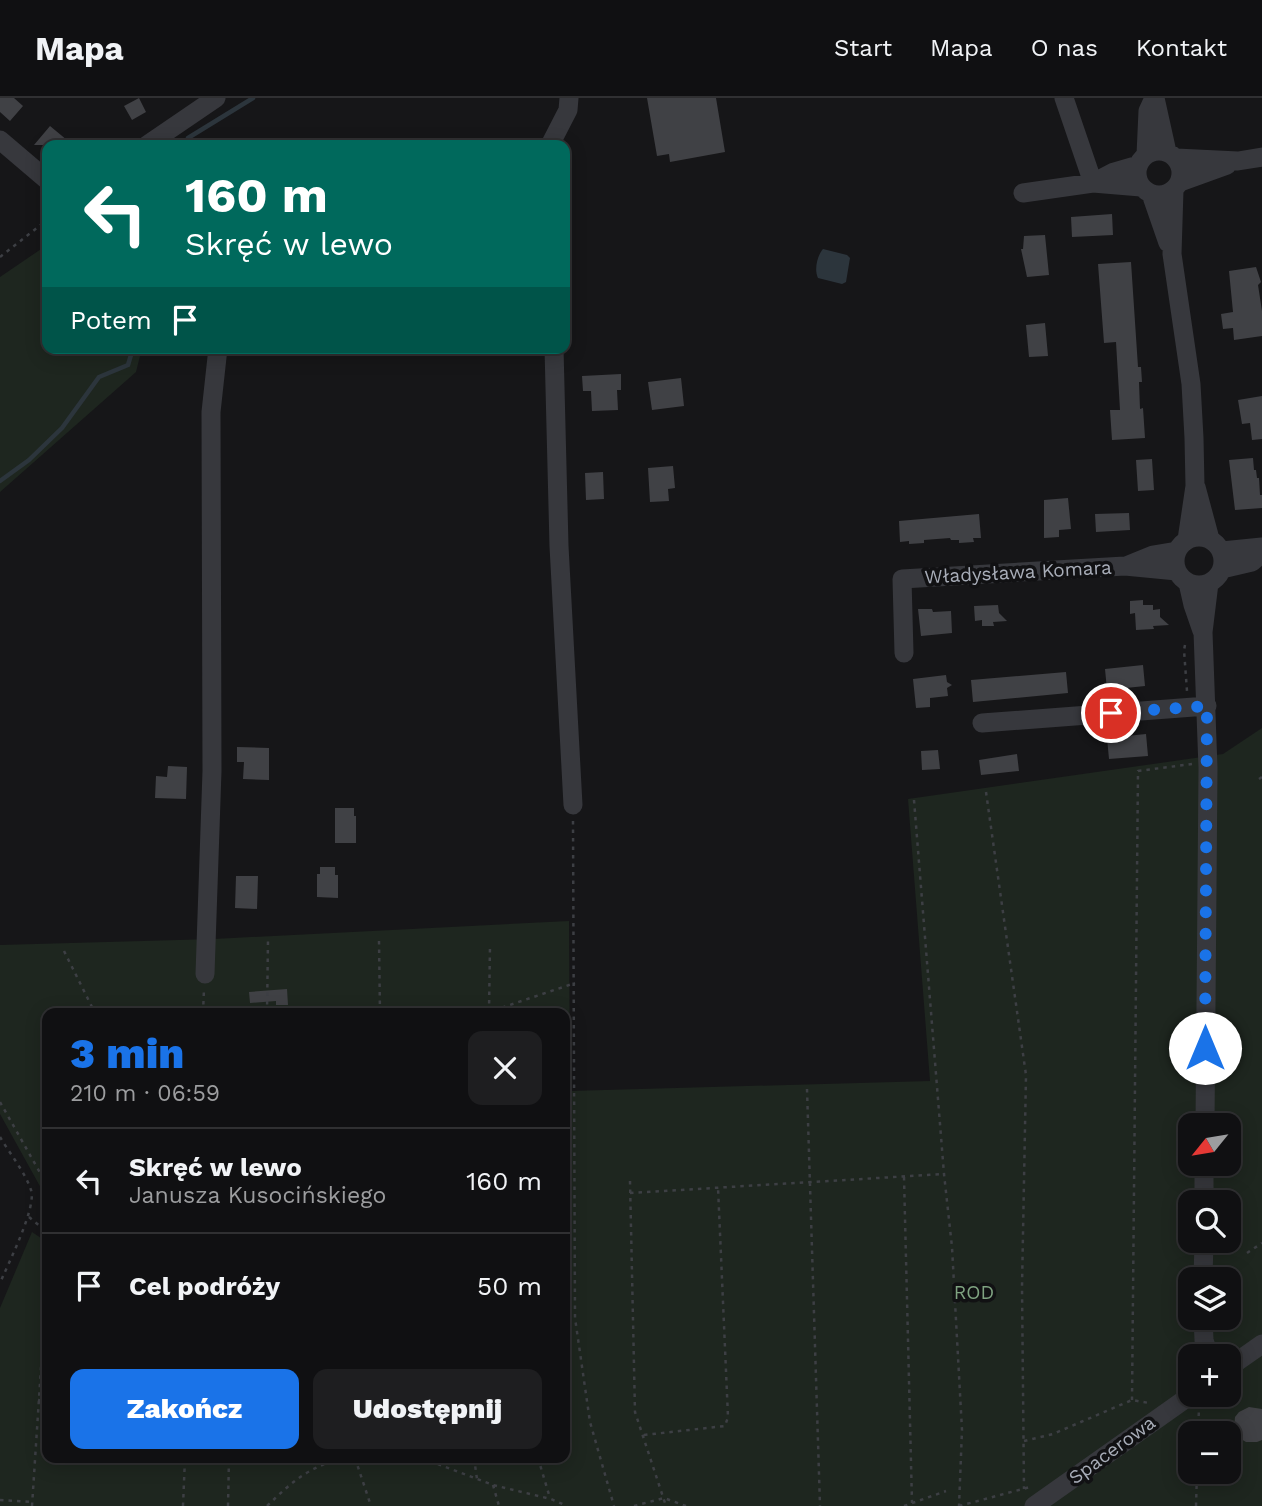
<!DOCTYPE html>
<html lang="pl">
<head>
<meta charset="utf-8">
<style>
  :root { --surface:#101012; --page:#1e1e20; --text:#f1f3f6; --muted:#9c9d9f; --line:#303032; --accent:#1a73e8 }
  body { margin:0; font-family:"Work Sans",sans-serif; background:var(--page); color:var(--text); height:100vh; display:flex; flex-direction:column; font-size:26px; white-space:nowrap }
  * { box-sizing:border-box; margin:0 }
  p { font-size:23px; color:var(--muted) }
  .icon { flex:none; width:38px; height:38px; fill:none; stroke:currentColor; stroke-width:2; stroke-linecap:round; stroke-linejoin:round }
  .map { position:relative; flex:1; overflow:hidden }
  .details { position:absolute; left:42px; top:910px; width:528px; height:455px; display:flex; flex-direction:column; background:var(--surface); border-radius:14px; box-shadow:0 4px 18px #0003,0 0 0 2px var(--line) }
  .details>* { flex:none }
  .top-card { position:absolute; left:42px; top:42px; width:528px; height:214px; border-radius:14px; box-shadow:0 4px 18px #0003,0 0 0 2px var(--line); background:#00695c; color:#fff; overflow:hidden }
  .needle { width:46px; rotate:240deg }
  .tools { position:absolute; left:1178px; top:1015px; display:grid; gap:14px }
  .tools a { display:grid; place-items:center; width:63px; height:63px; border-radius:14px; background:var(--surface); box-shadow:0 4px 18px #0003,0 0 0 2px var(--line); font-size:35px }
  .pin { position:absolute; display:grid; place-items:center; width:60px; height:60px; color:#fff; margin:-30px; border:4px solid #fff; border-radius:50%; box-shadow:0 2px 7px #0007 }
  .me { position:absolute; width:77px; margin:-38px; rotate:0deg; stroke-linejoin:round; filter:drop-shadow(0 0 5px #0008) }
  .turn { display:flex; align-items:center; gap:24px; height:147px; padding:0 28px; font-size:32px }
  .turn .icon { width:91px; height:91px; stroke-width:2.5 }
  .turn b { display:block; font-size:49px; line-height:60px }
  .then { display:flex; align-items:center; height:66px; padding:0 28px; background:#0003; gap:14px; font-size:26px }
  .round { display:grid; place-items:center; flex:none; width:74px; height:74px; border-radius:14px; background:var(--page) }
  .head { display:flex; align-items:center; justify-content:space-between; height:119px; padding:0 28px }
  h1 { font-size:42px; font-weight:800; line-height:52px; color:var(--accent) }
  .button { display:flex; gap:14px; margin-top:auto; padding:14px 28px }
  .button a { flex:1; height:80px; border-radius:14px; background:var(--accent); color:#fff; font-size:28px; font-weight:800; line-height:80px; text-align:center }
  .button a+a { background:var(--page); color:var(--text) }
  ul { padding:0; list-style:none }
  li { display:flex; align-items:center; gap:21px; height:105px; padding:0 28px; border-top:2px solid var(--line) }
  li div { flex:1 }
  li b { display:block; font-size:26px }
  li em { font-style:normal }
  header { display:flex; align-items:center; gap:42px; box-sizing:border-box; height:98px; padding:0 35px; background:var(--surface); border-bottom:2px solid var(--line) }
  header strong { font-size:33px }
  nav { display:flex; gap:38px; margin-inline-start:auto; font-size:24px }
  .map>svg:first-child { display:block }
  .green { fill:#1e261f; fill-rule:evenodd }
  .water { fill:#2c353c }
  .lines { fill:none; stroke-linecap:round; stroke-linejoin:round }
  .stream { stroke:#2c353c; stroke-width:4.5 }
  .building { fill:#404145 }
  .path { stroke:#3d3f44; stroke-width:2.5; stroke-dasharray:3.5 5; stroke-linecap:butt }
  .minor { stroke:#37383d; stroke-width:19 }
  .route { stroke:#1a73e8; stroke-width:12; stroke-dasharray:0 21.6 }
  .labels { text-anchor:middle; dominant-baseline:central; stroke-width:7; stroke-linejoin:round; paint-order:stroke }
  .street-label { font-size:19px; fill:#a8adb8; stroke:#111113 }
  .park-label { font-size:19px; fill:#7fa381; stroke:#111113 }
</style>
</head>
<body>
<header>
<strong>Mapa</strong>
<nav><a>Start</a><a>Mapa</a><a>O nas</a><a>Kontakt</a></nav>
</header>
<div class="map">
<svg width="1262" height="1408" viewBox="0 0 1262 1408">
  <rect width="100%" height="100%" fill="#161618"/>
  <!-- green -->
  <path class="green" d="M47 147V250H142L136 274 0 394V179Z
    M1262 630V1408H0V1210L32 1134 47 1144V1360H565V915H47V1101L0 1016V847L214 841 569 823 570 993 930 983 908 701 1223 656ZM1190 1027H1228V1066H1190ZM1190 1104H1228V1143H1190ZM1190 1181H1228V1220H1190ZM1190 1258H1228V1297H1190ZM1190 1335H1228V1374H1190Z"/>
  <!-- water -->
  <path class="water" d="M823 151 847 157 850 160 846 184 842 186 818 180C814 172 817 158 823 151Z"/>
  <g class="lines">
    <!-- stream -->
    <path class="stream" d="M188 40 253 0
      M166 47 173 42
      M0 383 29 362 62 330 99 279 128 267 133 250"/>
  </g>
  <!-- building -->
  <path class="building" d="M0 0H14L23 8 10 23 0 14Z
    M139 0 146 14 132 22 124 8Z
    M647 0H716L725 54 670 64 669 56 657 58Z
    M50 28 73 47H34Z
    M1112 116 1113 137 1072 139 1071 119Z
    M1045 137 1049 177 1027 179 1021 151H1023L1024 138Z
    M1131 164 1138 269H1141L1142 284H1139L1140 311 1143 310 1145 340 1112 342 1110 312H1120L1116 244 1104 245 1098 166Z
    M1256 169 1261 184 1258 187 1262 213V238L1234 242 1233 230 1223 231 1221 216 1233 214 1229 173Z
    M1045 225 1048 258 1029 259 1026 227Z
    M621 276V292H617L618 312 592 313 591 293H583L582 278Z
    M681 280 684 308 652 312 648 284Z
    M1262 298V341L1252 342 1250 325 1242 326 1238 302Z
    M1253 360 1254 372H1256L1257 380H1259L1260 397H1262V410L1235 412 1229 362Z
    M1152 361 1154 392 1138 393 1136 362Z
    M673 368 675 390 668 391 669 403 650 404 648 370Z
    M603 374 604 401 586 402 585 375Z
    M1068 400 1071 431 1059 432V439L1044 440V402Z
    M1129 415 1130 432 1096 434 1095 416Z
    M979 416 981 440H973L974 444 959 445V442H951L950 440 924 442V445L909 446V443L900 444 899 423Z
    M1143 502V507H1153V512L1160 511V519L1169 527 1153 528 1154 531 1136 532 1135 515 1130 516V503Z
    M998 507 999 515 1007 523 993 524 994 528H982V522L975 523 974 508Z
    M918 511H932L933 514 951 513 952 535 921 538Z
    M1143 567 1145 588 1107 592 1105 571Z
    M1066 574 1068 595 973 604 971 582Z
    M946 577 947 584 952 587 947 590 948 598 930 600V609L916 610 913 581Z
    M1146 636 1148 658 1109 661 1107 640Z
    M237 649 269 650V682L243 681 244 664H237Z
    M938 652 940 671 922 672 921 653Z
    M1017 656 1019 673 981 677 979 662Z
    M168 668 187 669 186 701 155 700 156 678 167 679Z
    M335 710H354V718H356V745H335Z
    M320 769H335V777H338V800L317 799V776H320Z
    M236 778H258L257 811 235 810Z
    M287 891 288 907H276V903L250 905 249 894Z
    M1249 1309 1262 1311V1342L1257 1344H1246L1241 1341 1234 1331 1235 1319 1239 1314Z"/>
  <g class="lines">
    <!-- path -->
    <path class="path" d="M0 159 47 122
      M1185 547 1184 552 1187 593
      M1259 681 1262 679
      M986 694 1026 977 1022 1189 1024 1391
      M914 702 944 1076 952 1149 962 1332 959 1408
      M573 723 575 1220 590 1324 614 1408
      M379 843 380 915
      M64 853 95 915
      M489 914 490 847
      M203 915 204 891
      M267 915 268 842
      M486 915 575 885
      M807 991 820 1408
      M0 1004 47 1087
      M0 1039C10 1056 25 1074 31 1092 37 1109 8 1166 0 1185
      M904 1079 912 1405
      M630 1083 635 1314 666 1408
      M630 1095 944 1076
      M29 1119 47 1134
      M1247 1155 1262 1145
      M38 1302 47 1303
      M1132 1302 1138 673 1192 666
      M1198 1335 1199 1310
      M644 1337 725 1328 728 1319 718 1089
      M1024 1343 1053 1336 1132 1302 1149 1305
      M355 1360 371 1408
      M422 1360 493 1387 551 1401 567 1408
      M474 1360 477 1381
      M538 1360 550 1400
      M493 1387 499 1408
      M0 1402 32 1404
      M32 1408 47 1178
      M183 1408 185 1360
      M228 1408 229 1360
      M267 1408C294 1382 305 1372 341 1360
      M634 1408 664 1400 686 1408
      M904 1408 946 1393
      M959 1408 1030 1389
      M1196 1408 1197 1374"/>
    <!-- minor -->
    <path class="minor" d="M1064 0 1093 85
      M1155 0 1167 54
      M0 42 47 82
      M147 47 216 0
      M550 47 568 12 569 0
      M1137 75a22 22 0 1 1 44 0a22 22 0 1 1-44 0Z
      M1146 57 1148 13 1154 0
      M1176 60 1238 63 1262 59
      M1180 84 1227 67
      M1093 85 1114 74 1138 67
      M1174 92 1172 156 1191 286 1194 340 1195 388 1187 442
      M1023 95 1093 85 1141 89
      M1151 96 1168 145
      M554 250 559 448 573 707
      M1196 389 1210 441
      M1175 463a24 24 0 1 1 48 0a24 24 0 1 1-48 0Z
      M1222 453 1262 449
      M1126 468 1153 457 1177 453
      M1222 471 1252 464 1262 455
      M1188 485 1193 507 1202 533
      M904 555 902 481 1125 468 1177 473
      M982 625 1207 608
      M205 876 212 673 211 314 218 250
      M1205 1027 1208 670 1203 534 1209 485
      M1204 1104V1066
      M1203 1181 1204 1143
      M1203 1220 1204 1242 1209 1258
      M1228 1270 1262 1246
      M1034 1408 1191 1297"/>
  </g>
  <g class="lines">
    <!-- route -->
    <path class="route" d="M1111 615 1207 608 1205 950"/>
  </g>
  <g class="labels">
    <!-- street labels -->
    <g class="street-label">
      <text transform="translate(1018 474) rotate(-3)">Władysława Komara</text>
      <text transform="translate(1112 1352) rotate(-36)">Spacerowa</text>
    </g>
    <!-- park labels -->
    <g class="park-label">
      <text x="974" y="1194">ROD</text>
    </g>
  </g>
</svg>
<div class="tools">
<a><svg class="needle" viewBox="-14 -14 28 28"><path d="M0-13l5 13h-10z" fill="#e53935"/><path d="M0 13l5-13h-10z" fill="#9c9d9f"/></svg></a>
<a><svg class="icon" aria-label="search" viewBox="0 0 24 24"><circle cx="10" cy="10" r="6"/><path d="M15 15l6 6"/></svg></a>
<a><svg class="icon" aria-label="layers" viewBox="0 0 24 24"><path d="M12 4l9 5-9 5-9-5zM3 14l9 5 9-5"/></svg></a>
<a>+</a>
<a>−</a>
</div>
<div class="pin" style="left:1111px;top:615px;background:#d93025"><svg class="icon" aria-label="arrive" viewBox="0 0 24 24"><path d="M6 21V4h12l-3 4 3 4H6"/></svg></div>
<svg class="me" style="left:1205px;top:950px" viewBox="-20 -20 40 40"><circle r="19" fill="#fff"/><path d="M0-13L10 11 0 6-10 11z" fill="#1a73e8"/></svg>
<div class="top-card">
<div class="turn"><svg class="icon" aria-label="left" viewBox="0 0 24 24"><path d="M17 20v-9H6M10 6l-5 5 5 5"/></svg><div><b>160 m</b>Skręć w lewo</div></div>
<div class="then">Potem<svg class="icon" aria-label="arrive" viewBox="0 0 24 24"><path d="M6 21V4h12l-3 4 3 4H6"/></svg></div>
</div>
<section class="details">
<div class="head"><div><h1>3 min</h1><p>210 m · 06:59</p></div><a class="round"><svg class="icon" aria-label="close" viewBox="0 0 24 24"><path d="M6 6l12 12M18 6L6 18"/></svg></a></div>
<ul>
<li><svg class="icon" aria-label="left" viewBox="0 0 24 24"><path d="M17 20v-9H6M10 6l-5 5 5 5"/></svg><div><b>Skręć w lewo</b><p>Janusza Kusocińskiego</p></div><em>160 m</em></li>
<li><svg class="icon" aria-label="arrive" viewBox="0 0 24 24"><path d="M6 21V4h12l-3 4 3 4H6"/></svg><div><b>Cel podróży</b></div><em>50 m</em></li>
</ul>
<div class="button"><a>Zakończ</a><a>Udostępnij</a></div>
</section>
</div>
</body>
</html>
